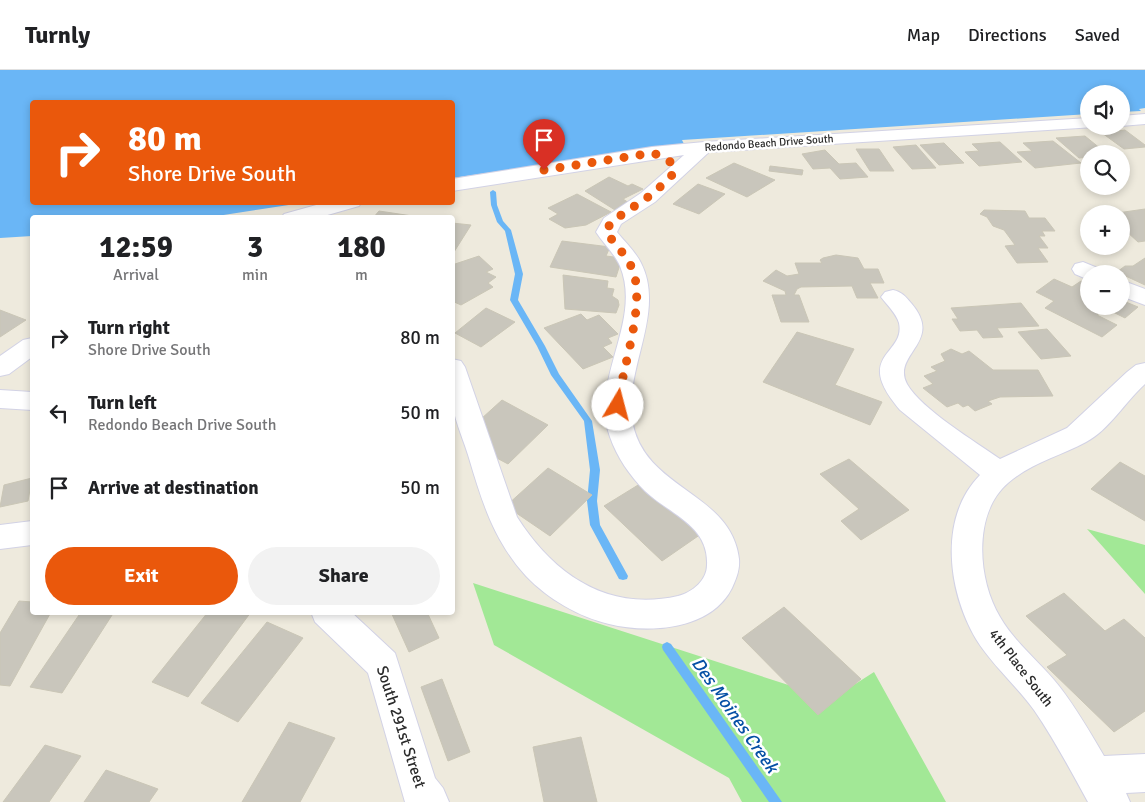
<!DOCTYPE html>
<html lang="en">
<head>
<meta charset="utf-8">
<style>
  :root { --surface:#fff; --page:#f2f2f2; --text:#202124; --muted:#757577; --line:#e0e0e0; --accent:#ea580c }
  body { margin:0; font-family:Signika,sans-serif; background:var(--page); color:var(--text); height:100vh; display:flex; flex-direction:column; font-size:19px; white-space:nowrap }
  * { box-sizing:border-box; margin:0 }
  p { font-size:16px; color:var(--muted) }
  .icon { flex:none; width:28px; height:28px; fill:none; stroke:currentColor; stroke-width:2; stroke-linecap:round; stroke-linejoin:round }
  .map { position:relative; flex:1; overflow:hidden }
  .details { position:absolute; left:30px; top:145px; width:425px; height:400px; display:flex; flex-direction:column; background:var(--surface); border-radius:5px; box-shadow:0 2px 8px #0003 }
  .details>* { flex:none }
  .top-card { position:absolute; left:30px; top:30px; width:425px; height:105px; border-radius:5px; box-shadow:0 2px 8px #0003; background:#ea580c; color:#fff; overflow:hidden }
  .fabs { position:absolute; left:1080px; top:15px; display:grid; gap:10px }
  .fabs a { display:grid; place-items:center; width:50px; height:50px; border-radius:50%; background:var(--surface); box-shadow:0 2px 8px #0003; font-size:25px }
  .pin { position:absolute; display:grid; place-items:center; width:42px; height:42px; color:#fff; margin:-51px -21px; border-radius:50% 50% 50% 0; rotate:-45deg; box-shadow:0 0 5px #0007 }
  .pin .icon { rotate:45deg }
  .me { position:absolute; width:55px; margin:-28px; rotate:8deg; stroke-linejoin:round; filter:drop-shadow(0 0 4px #0008) }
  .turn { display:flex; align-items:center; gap:18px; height:105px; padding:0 15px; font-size:22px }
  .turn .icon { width:65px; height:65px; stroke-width:2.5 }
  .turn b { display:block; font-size:35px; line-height:42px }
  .eta { display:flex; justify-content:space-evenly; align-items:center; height:85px; text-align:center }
  .eta b { font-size:30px; font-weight:700; line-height:35px }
  .button { display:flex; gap:10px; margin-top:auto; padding:10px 15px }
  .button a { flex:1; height:58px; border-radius:30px; background:var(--accent); color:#fff; font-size:20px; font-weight:700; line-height:58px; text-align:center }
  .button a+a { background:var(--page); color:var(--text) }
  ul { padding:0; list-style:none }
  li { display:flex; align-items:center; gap:15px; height:75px; padding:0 15px }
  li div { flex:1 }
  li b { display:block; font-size:19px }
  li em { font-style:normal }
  header { display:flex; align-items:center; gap:30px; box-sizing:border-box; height:70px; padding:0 25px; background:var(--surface); border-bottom:1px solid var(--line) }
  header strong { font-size:24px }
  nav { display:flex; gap:28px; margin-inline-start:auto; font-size:18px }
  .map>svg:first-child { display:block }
  .green { fill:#a2e896 }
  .water { fill:#6ab6f6 }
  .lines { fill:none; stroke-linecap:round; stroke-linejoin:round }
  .stream { fill:#6ab6f6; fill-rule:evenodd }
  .building { fill:#c9c6bc; stroke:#cac6b6 }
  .minor-casing { stroke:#d2d2e5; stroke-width:2 }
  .minor { fill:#fff; fill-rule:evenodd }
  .route { stroke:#ea580c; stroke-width:9; stroke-dasharray:0 16.2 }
  .labels { text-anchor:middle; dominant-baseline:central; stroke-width:5; stroke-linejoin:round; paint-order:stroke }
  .far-street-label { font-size:11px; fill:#2b2b2b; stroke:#fff }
  .street-label { font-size:14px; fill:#2b2b2b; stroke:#fff }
  .near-street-label { font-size:16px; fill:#2b2b2b; stroke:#fff }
  .near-water-label { font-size:18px; font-style:italic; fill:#0550a5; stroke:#fff }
</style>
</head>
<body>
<header>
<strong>Turnly</strong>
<nav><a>Map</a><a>Directions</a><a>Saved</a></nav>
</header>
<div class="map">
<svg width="1145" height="732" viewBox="0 0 1145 732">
  <rect width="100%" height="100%" fill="#eeeadd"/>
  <!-- green -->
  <path class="green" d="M1087 459 1145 475V524Z
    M473 513 832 629 874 602 946 732H742L729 708 494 575Z"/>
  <!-- water -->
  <path class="water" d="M0 0H1145V38L1139 39 1141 41 1121 42V24H1089V44L682 70 684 74 453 108 452 32H32V132L302 133 204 148H32V166L0 168Z"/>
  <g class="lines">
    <!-- stream -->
    <path class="stream" d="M493 120 496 122 497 135 503 151 511 160 523 204 518 230 545 276 559 304 592 351 600 400 597 431 600 455 628 506 627 509 623 510 619 509 590 455 587 431 590 400 584 351 551 305 537 276 510 230 515 204 505 161 497 152 491 135 490 122Z
      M667 572 671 574 782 732H769L663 580 662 577 663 574Z"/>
  </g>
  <!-- building -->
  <path class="building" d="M1125 60 1145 75V77L1124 79 1102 63Z
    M1085 66 1107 84H1089V87L1079 88 1056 68Z
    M1053 71 1081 93 1035 98 1017 82 1032 81 1023 73Z
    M1000 72 1022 92 979 96 965 82 979 81 972 74Z
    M944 73 964 93 939 95 920 75Z
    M916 75 936 98 912 99 893 77Z
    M856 79H879L894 101H870Z
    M825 80 839 94 856 93 868 107 840 109 830 98 813 99 802 84Z
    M734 93 775 110 747 127 706 108Z
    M770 96 803 100 802 105 769 101Z
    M609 107 628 116 632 114 643 119 623 129 629 133 615 140 585 121Z
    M698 114 725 124 699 144 673 134Z
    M577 124 611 142 586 155 565 158 549 149 558 144 548 138Z
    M1145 139V171L1138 172 1126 161 1121 162V144H1110Z
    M984 140 1025 141 1029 148H1045L1055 161H1042L1045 166H1039L1048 178H1038L1048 192 1017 193 1005 176 1015 175 1004 160 993 156 987 147 980 144Z
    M379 141 419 147 373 148Z
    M452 153 471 155 454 182H452Z
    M562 171 610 177 606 186 622 188 616 207 550 197Z
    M836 185 858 188 864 199H878L884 213H870L878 228H857L852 216 801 217 797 219 794 225H799L809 252H781L772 225H786L785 221 763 211 776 200 787 206 799 204 795 193H822L820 190 823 188Z
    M479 186 493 199 486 202 496 207 488 213 493 217 461 235 452 231V195Z
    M1145 188V215L1117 202 1125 196H1133Z
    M563 205 608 211 607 218 614 219 612 226 618 230 619 235 616 243 565 239Z
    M1054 209 1072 217 1081 211 1089 214V236H1121V230L1138 237 1125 248 1105 238 1097 245 1117 255 1102 267 1045 238 1054 231 1036 222Z
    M1021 233 1039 256 997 258 1003 267 983 268 977 260 960 261 952 249H958L951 238Z
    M486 238 515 252 481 277 455 263Z
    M0 240 26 250 0 267Z
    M581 244 587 250 599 245 618 264 608 268 612 273 603 277 613 287 583 299 544 258Z
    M1047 259 1071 286 1041 289 1018 262Z
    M797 262 854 279 835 315 882 332 870 355 763 312Z
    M951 279 962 284 969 281 993 300H1038L1053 326 1000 327 988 331 992 334 975 341 968 335 963 337 958 333 947 337 923 318 933 314 924 306 937 301 931 297 945 291 941 284Z
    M502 330 548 355 508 394 493 386 481 349Z
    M849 389 909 440 861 470 841 451 859 439 820 404Z
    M1120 392 1145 406V451L1091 419Z
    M548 398 592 425 550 466 506 436Z
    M32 408 28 431 0 437 4 415Z
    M643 412 701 464 662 491 604 436Z
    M1064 523 1105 561 1124 549 1145 568V641L1114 662 1047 597 1067 585 1026 546Z
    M19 531 32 532V542H51L10 616 0 615V563Z
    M784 537 861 609 818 645 742 568Z
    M81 542H114L62 623 30 617Z
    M208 542H251L188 627 152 612Z
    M391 542H427L439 568 409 582Z
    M267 552 303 568 238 652 201 633Z
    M442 609 470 682 448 691 421 617Z
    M289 652 335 668 300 732H242Z
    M581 667 597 732H544L533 677Z
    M45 675 81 686 49 732H3Z
    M106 700 158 719 149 732H84Z"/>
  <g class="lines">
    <!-- minor casing -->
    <g class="minor-casing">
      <path id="minor" d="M1145 44V54L1121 56V46Z
        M1089 48V56L1095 57 709 82 655 132 621 154 617 162C625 172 635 181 641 193 666 242 624 299 632 350 643 420 731 421 739 489 740 500 736 509 732 518 711 560 649 564 609 554 579 547 548 529 526 506 494 471 482 432 469 388 464 371 456 354 453 337 450 322 452 304 452 289L461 291 465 297 517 447C554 505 608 542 678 526 693 522 707 510 707 495 709 455 669 444 645 421 630 406 617 387 610 367 589 310 643 252 620 196 614 183 603 173 596 162L604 148 641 123 684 85 452 121V109L652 77 704 72Z
        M327 132H362L359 136 317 148H281L284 144Z
        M1083 192 1100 199 1103 204H1089V210L1075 204 1072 199 1075 194Z
        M1121 210 1145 219V235L1121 226Z
        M893 220C902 222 905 226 911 233 945 272 891 284 907 314 921 339 976 372 1000 389L1067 358 1127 302 1136 295 1145 293V314C1125 332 1109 360 1086 372 1060 386 1031 393 1008 413 973 443 977 509 1000 547 1015 573 1040 592 1059 616 1076 638 1090 662 1104 686L1145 684V722L1126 723 1130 732H1088C1071 701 1054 669 1034 640 1016 615 992 595 976 569 948 521 938 448 980 405L900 340C852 284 906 285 899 253 896 243 887 235 881 227L885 222Z
        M32 268V287L9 304 0 306V286L23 270Z
        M0 320 32 322V340L0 338Z
        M32 451V475L0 479V455Z
        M311 542H351L395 583 435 708 443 718 449 732H405L368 603 315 552Z"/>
    </g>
    <!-- minor -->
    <use href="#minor" class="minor"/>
  </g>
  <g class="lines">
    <!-- route -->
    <path class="route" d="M544 100 652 83 662 86 673 94 674 103 654 123 611 152 606 162C614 173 625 184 631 196 648 230 622 297 618 335"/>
  </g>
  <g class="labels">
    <!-- far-street labels -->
    <g class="far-street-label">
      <text transform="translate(769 73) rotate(-4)">Redondo Beach Drive South</text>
    </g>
    <!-- street labels -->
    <g class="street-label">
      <text transform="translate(1021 598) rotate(52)">4th Place South</text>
    </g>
    <!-- near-street labels -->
    <g class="near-street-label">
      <text transform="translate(401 657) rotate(72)">South 291st Street</text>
    </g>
    <!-- near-water labels -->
    <g class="near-water-label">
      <text transform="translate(735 645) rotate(55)">Des Moines Creek</text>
    </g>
  </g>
</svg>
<div class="fabs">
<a><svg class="icon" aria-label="sound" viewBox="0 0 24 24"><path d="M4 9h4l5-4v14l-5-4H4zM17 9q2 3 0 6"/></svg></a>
<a><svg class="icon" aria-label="search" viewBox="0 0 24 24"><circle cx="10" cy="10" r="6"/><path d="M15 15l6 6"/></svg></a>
<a>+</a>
<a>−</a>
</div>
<div class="pin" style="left:544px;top:100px;background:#d93025"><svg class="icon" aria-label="arrive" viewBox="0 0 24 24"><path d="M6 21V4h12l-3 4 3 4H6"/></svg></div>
<svg class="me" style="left:618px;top:335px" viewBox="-20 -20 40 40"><circle r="19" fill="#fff"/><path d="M0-13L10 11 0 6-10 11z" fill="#ea580c"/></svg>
<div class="top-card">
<div class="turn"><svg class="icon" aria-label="right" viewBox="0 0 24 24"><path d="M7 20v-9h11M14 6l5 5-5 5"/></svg><div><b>80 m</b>Shore Drive South</div></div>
</div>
<section class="details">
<div class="eta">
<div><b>12:59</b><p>Arrival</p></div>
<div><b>3</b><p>min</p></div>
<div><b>180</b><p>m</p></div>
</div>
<ul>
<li><svg class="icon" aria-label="right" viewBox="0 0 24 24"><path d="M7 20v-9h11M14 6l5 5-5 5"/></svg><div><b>Turn right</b><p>Shore Drive South</p></div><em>80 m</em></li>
<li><svg class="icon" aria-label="left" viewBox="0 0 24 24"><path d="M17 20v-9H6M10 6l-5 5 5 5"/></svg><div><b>Turn left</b><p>Redondo Beach Drive South</p></div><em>50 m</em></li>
<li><svg class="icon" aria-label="arrive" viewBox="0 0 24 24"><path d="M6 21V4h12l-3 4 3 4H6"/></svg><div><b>Arrive at destination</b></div><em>50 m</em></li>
</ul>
<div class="button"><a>Exit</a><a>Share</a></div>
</section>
</div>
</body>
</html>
